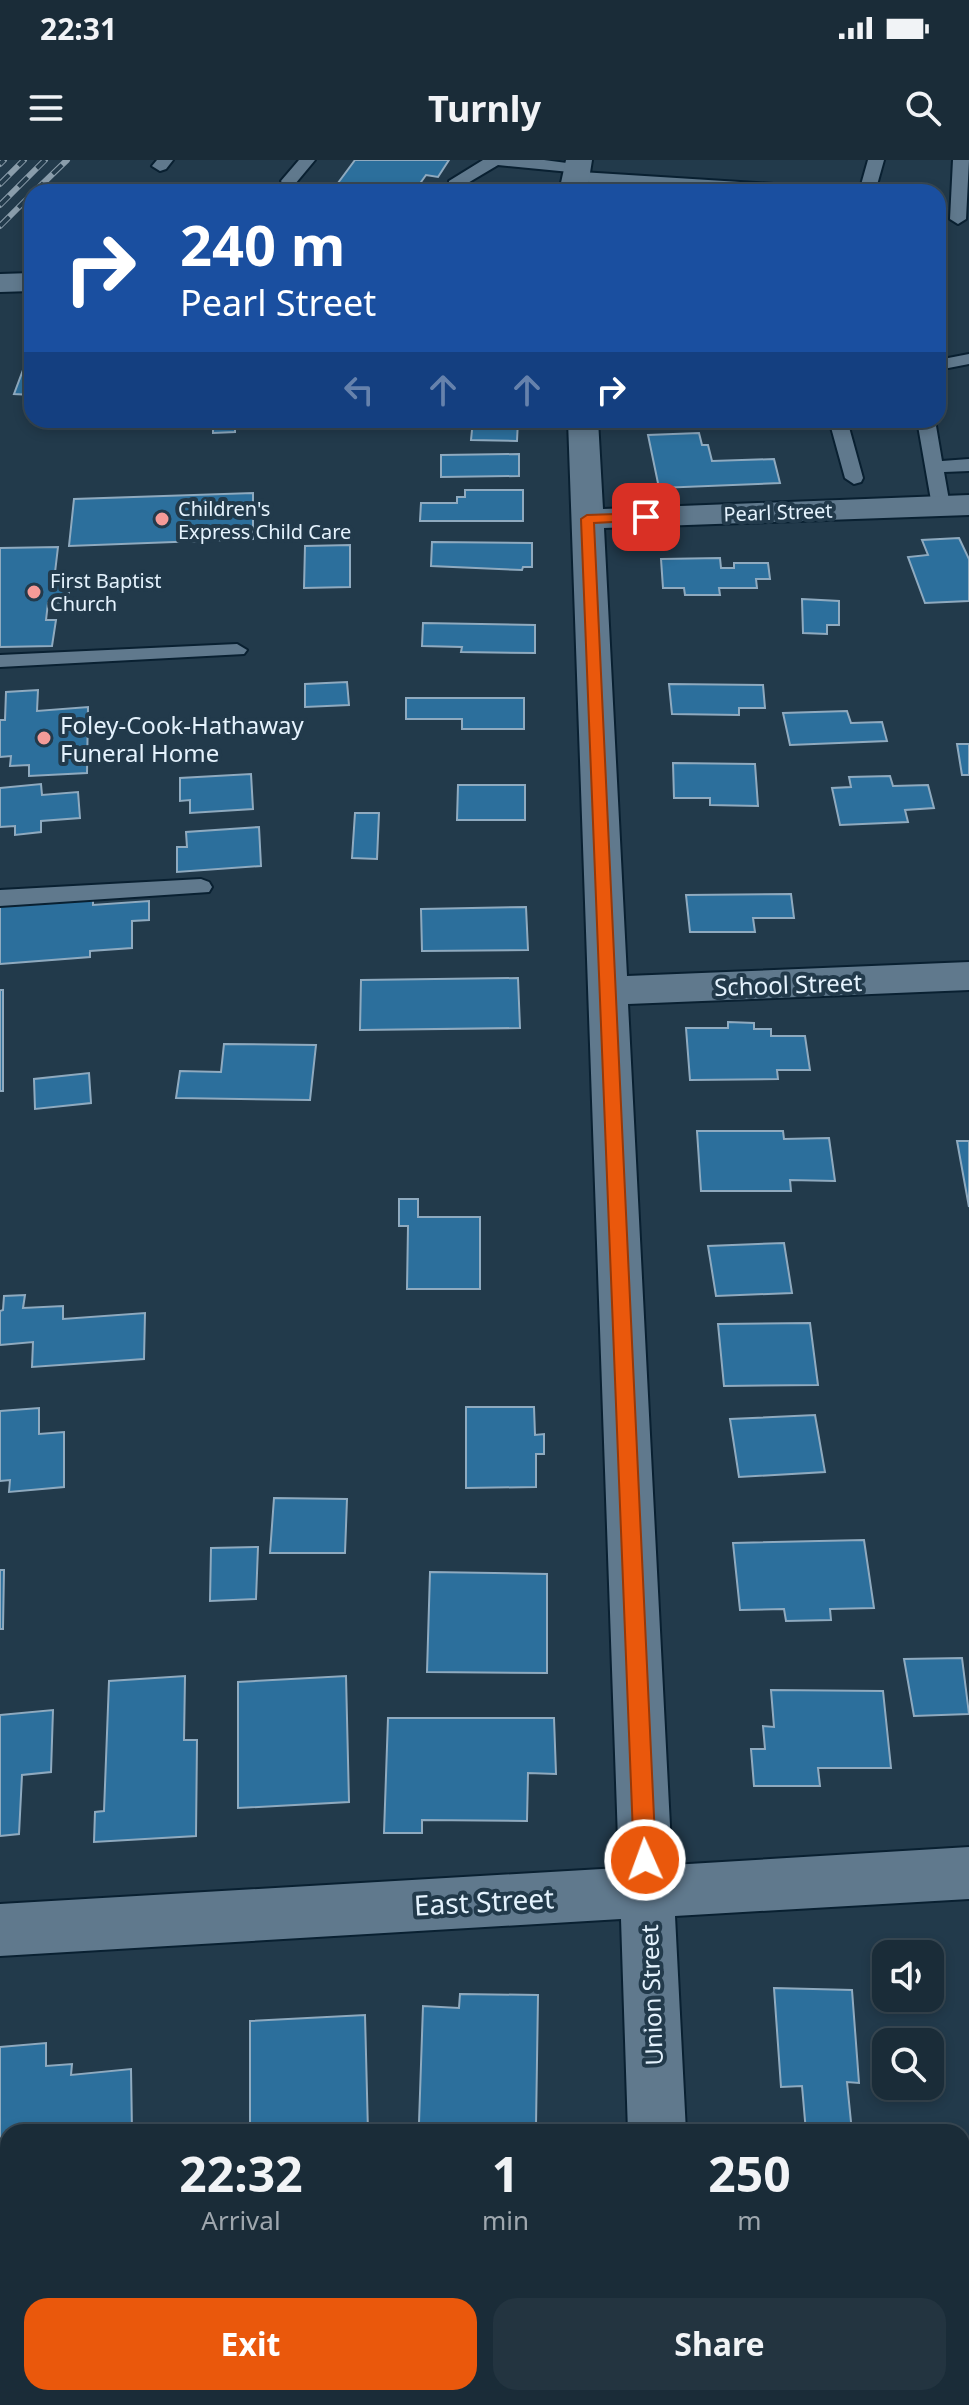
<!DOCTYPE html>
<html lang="en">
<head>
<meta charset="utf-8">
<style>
  :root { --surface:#1a2c38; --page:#233440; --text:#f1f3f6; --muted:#9fa7ae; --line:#384853; --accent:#ea580c }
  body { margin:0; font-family:"Noto Sans",sans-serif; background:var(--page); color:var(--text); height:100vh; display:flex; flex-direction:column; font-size:30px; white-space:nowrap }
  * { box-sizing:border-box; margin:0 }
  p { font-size:26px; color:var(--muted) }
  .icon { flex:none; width:44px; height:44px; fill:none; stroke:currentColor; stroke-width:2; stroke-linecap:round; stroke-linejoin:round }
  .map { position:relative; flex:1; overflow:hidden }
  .panel { position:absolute; left:0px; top:1964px; width:970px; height:282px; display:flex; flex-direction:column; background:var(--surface); border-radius:24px 24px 0 0; box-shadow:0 4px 12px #0003,0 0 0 2px var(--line) }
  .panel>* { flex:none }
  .top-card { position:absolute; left:24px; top:24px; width:922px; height:244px; border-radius:24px; box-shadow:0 4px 12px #0003,0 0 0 2px var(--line); background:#1a4fa0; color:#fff; overflow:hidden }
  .controls { position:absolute; left:872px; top:1780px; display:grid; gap:16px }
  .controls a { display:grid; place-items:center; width:72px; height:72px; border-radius:16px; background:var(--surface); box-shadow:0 4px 12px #0003,0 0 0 2px var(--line); font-size:40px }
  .pin { position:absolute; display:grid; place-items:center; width:68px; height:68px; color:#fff; margin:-34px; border-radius:16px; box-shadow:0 4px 12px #0006 }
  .me { position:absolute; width:88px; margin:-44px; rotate:358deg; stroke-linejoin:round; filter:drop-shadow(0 0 6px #0008) }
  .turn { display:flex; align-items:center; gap:28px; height:168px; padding:0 24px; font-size:36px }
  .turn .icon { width:104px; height:104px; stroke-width:2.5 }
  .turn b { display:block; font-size:56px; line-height:68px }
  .lanes { display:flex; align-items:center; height:76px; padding:0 24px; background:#0003; justify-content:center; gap:40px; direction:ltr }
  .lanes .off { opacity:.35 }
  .eta { display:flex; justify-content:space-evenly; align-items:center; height:136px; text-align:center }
  .eta b { font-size:48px; font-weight:700; line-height:56px }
  .primary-button { display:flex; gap:16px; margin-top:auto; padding:16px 24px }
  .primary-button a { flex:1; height:92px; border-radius:24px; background:var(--accent); color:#fff; font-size:32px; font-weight:700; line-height:92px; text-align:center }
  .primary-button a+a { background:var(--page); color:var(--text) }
  .status { display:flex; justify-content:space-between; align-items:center; height:56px; padding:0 40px; background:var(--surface); direction:ltr }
  .status svg { height:22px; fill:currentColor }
  header { display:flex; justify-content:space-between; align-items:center; height:104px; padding:0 24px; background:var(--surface); font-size:36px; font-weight:700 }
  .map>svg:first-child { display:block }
  .building { fill:#2c6f9c; stroke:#8faabf; stroke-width:2 }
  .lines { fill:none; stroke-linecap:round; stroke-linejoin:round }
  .service-casing { stroke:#092031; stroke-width:4 }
  .minor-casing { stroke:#092031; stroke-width:4 }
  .service { fill:#60798d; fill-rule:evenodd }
  .minor { fill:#60798d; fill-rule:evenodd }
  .rail-casing { stroke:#8a9dab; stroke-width:6 }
  .rail { stroke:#223a4b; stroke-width:4; stroke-dasharray:13; stroke-linecap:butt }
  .route { fill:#ea580c; stroke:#983908; stroke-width:2 }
  .poi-dot { fill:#f59b98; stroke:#223a4b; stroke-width:3 }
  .labels { text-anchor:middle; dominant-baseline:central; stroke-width:8; stroke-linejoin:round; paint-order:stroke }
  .far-poi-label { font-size:20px; fill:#e4f2fd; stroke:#223a4b; text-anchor:start }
  .far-street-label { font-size:20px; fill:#e4f2fd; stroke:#223a4b }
  .poi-label { font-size:24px; fill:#e4f2fd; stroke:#223a4b; text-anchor:start }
  .street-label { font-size:24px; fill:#e4f2fd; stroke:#223a4b }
  .near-street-label { font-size:28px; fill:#e4f2fd; stroke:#223a4b }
</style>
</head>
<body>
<div class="status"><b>22:31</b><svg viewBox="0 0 49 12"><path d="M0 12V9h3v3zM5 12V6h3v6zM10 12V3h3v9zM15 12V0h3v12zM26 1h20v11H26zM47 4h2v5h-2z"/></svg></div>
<header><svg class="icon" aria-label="menu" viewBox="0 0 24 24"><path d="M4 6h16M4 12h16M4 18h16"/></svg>Turnly<svg class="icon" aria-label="search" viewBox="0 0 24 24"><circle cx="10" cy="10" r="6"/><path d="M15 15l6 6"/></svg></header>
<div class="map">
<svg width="969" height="2245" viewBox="0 0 969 2245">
  <rect width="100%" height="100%" fill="#223a4b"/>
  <!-- building -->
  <path class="building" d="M355 0H449L438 17 426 15 414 32H357L335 27Z
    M538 23 539 32H482L481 24Z
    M23 210H32V235L14 234Z
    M235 260V272L213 273V261Z
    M473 260H518L517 281 471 280Z
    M699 273 702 285H708L712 301 774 299 780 323 659 328 648 275Z
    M519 294V316L441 317V295Z
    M465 330H523V361H420L421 343H457V337H465Z
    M253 333V379L69 386 74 339Z
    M959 378 969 399V441L925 443 908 397 928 395 922 380Z
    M432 382 532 383V407H523L522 410 431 406Z
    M350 385V427L304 428 305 386Z
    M58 387 54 421H70L68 442 48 443 46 460H56L52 486 0 487V388Z
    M720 398 721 408H734V403H768L770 419H756L757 428H719L720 435H685L684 428H663L661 399Z
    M802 439 839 441V465H827V474L803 473Z
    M423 463 535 465V493L461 492 462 487 422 486Z
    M347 522 349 545 305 547V524Z
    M669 524 763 525 765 548H739V555L672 554Z
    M38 530 37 551 88 547 87 613 29 616V605L10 606 11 596 0 597V560H5L6 532Z
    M406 538H524V569H462V559H406Z
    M847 551 851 563 882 562 887 581 790 585 783 553Z
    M957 584H969V615H962Z
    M673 603 755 604 758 646 710 645V638H674Z
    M251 614 253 649 190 653V640L180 641V618Z
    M890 616 893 626 928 625 934 648 905 650 908 662 840 665 832 628 851 627 849 617Z
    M41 624 42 635 78 632 80 658 41 661V672L15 675V666L0 667V628Z
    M458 625H525V660H457Z
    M355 653H379L377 699 352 698Z
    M259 667 261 706 177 712V687H187L186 672Z
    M791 734 794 758H753L755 772H690L686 735Z
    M93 740V745L149 741V760L132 761V788L90 791V797L0 804V746Z
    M526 747 528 790 422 791 421 749Z
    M518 818 520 868 360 870 361 820Z
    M0 830H3V931H0Z
    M728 862 754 863V869H771V876H805L810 910H777L778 919 690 920 686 868H728Z
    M224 884 316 885 310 940 176 938 180 911 221 912Z
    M89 913 91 943 35 949 34 919Z
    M697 971H783L784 979 829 978 835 1021 790 1020 791 1031H701Z
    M957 981H969V1047Z
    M399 1039H418V1057H480V1129H407L408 1066H399Z
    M784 1083 792 1133 716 1136 708 1086Z
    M25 1135 23 1148 63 1146V1159L145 1153 144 1199 32 1207 33 1182 0 1185V1151L3 1150 4 1136Z
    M810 1163 818 1225 724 1226 718 1164Z
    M466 1247H534L535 1275 544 1274V1294H536V1327L466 1328Z
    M39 1248V1274L64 1272V1327L9 1332 10 1320 0 1321V1251Z
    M815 1255 825 1312 739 1317 730 1259Z
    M274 1338 347 1339 345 1393H270Z
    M864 1380 874 1448 830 1449 831 1460 786 1461 784 1449 740 1450 733 1383Z
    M258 1387 256 1439 210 1441 211 1388Z
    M0 1410H4L3 1469H0Z
    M430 1412 547 1414V1513L427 1512Z
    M962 1498 969 1554 914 1556 904 1499Z
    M185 1516 184 1580H197L196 1676 94 1682 95 1652 104 1651 109 1521Z
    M346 1516 349 1642 238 1648V1522Z
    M771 1530 883 1531 891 1608H818L820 1626H754L751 1589H765L763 1566 774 1567Z
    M53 1550 51 1612 22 1615 19 1674 0 1676V1555Z
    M388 1558H554L556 1614 528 1613 527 1661 422 1660V1673H384Z
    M774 1828 852 1830 859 1923 847 1922 852 1972H806L802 1926 781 1927Z
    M460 1834 538 1835 536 1966 419 1963 423 1846 459 1848Z
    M365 1855 368 1972H250V1861Z
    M46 1883V1906L72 1904 71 1915 131 1909 132 1972H8V2045H0V1887Z"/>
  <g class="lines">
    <!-- service casing -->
    <g class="service-casing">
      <path id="service" d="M157 0H173L166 9 160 11 152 6Z
        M299 0H315L295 24H283L281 21Z
        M483 0H544L582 5 584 8 581 12 821 27 829 32H747L574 21 566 16 570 12 498 5 461 27H449V21Z
        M868 0H884L875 32H859Z
        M953 0H969L966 59 958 64 950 59Z
        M969 194V204L938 210V200Z
        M829 260H847L863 318 861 322 854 324 845 318Z
        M917 260H935L942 301 969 299V311L944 312 950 346 948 350 941 352 932 346Z
        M237 484 247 490 244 494 0 507V495Z
        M201 719 209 722 212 727 209 732 0 746V730Z"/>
    </g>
    <!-- minor casing -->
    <g class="minor-casing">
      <path id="minor" d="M566 0H592L587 32H559Z
        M32 113V131L0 132V114Z
        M568 260H598L603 349 969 335V355L604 368 627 816 969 802V830L628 844 672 1705 969 1687V1739L675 1756 686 1972H628L621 1759 0 1796V1744L619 1708Z
        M637 2238H699L700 2245H638Z"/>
    </g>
    <!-- service -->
    <use href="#service" class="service"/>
    <!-- minor -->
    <use href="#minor" class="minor"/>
    <!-- rail casing -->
    <g class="rail-casing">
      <path id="rail" d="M0 4 4 0
        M0 24 24 0
        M34 32 67 0
        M0 45 45 0
        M0 66 32 34"/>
    </g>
    <!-- rail -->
    <use href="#rail" class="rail"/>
  </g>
  <!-- route -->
  <path class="route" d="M646 353 653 357 651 360 594 363 656 1700 653 1708 645 1711 637 1708 634 1700 581 359 587 355Z"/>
  <!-- markers -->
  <g class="poi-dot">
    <circle cx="162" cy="359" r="8"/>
    <circle cx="34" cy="432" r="8"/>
    <circle cx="44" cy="578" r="8"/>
  </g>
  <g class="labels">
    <!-- far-poi labels -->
    <g class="far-poi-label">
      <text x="178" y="348">Children's<tspan x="178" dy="23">Express Child Care</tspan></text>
      <text x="50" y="420">First Baptist<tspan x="50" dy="23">Church</tspan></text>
    </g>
    <!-- far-street labels -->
    <g class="far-street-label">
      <text transform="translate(778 352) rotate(-2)">Pearl Street</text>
    </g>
    <!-- poi labels -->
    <g class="poi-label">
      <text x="60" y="564">Foley-Cook-Hathaway<tspan x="60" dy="28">Funeral Home</tspan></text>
    </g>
    <!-- street labels -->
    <g class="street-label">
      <text transform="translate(788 824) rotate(-2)">School Street</text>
      <text transform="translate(651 1835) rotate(-92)">Union Street</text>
    </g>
    <!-- near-street labels -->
    <g class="near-street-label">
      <text transform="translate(484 1741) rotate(-3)">East Street</text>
    </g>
  </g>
</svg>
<div class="controls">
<a><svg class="icon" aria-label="sound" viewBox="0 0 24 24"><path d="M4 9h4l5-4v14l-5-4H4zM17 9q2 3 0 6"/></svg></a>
<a><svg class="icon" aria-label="search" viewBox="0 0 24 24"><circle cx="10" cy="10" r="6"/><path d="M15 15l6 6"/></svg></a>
</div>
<div class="pin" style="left:646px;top:357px;background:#d93025"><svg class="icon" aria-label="arrive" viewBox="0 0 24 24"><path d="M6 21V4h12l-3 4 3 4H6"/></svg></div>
<svg class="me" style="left:645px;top:1700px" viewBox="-20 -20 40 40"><circle r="17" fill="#ea580c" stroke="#fff" stroke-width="3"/><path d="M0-11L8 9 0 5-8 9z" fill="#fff"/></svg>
<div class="top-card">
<div class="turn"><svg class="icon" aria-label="right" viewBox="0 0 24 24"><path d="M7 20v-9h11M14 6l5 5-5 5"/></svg><div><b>240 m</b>Pearl Street</div></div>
<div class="lanes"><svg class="icon off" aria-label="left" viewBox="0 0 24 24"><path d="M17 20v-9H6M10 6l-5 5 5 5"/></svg><svg class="icon off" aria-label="ahead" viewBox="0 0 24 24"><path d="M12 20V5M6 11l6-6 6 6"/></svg><svg class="icon off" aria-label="ahead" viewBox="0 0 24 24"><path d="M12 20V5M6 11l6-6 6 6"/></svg><svg class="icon" aria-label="right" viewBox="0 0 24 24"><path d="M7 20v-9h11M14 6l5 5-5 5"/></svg></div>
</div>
<section class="panel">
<div class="eta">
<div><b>22:32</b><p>Arrival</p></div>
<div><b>1</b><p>min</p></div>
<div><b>250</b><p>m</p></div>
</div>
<div class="primary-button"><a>Exit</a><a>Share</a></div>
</section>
</div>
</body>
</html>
